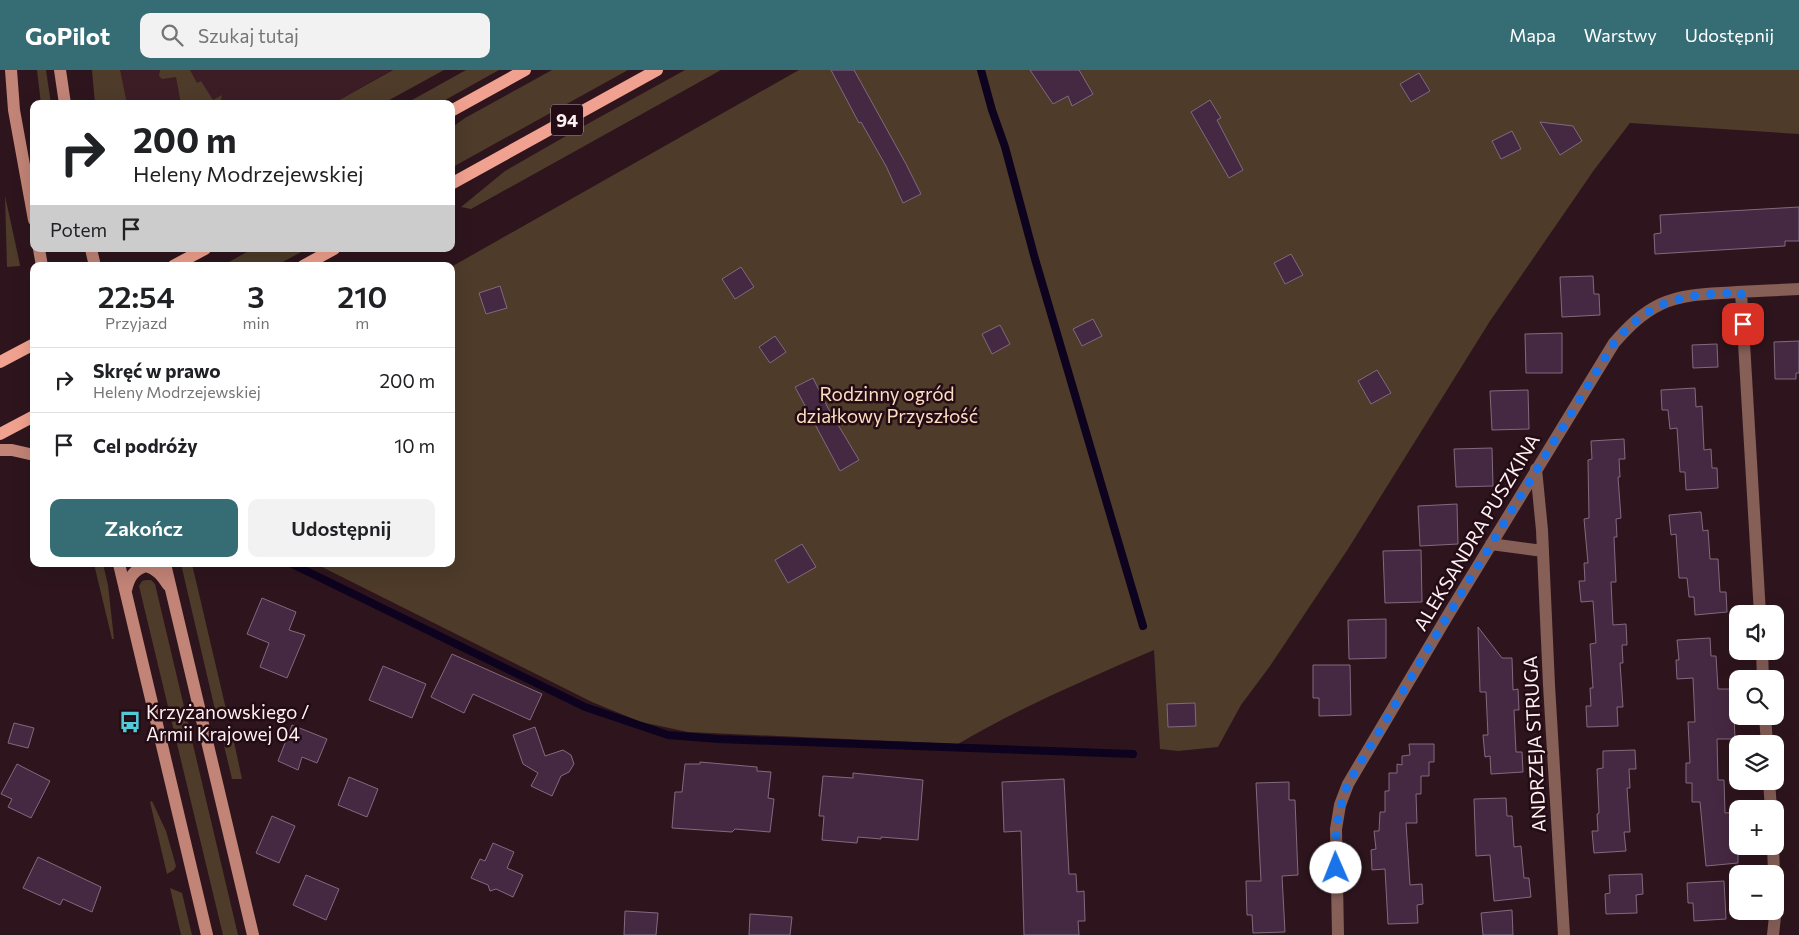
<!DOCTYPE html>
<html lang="pl">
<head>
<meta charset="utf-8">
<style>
  :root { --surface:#fff; --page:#f2f2f2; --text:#202124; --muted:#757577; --line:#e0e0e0; --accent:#366d75 }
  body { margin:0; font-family:Commissioner,sans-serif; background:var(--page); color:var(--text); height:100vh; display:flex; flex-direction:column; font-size:19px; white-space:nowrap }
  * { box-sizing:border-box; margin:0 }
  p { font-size:16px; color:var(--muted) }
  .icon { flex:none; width:28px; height:28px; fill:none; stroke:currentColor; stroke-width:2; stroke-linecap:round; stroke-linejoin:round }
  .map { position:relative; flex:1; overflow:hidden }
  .drawer { position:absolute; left:30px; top:192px; width:425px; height:305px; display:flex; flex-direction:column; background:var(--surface); border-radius:10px; box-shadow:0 5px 20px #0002 }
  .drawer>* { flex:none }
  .guide { position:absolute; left:30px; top:30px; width:425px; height:152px; border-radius:10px; box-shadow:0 5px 20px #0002; background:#fff; color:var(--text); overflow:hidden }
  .buttons { position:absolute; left:1729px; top:535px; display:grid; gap:10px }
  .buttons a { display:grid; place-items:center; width:55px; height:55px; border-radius:10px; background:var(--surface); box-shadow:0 5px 20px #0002; font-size:25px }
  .pin { position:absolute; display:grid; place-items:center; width:42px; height:42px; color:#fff; margin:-21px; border-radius:10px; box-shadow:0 2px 8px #0006 }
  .me { position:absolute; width:55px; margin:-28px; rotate:359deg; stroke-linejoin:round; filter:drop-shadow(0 0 4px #0008) }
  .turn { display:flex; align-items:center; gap:18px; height:105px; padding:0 20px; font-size:22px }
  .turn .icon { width:65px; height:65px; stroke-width:2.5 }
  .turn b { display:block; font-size:35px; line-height:42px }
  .then { display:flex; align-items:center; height:48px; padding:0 20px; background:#0003; gap:10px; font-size:19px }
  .eta { display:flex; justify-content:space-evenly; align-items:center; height:85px; text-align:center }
  .eta b { font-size:30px; font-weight:600; line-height:35px }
  .primary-button { display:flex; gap:10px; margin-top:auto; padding:10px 20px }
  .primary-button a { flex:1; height:58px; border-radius:10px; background:var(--accent); color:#fff; font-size:20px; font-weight:600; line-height:58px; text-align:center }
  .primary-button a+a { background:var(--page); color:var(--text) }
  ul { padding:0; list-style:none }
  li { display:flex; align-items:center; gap:15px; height:65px; padding:0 20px; border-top:1px solid var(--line) }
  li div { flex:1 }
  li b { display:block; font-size:19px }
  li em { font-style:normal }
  header { display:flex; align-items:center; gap:30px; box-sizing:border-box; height:70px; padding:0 25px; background:var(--accent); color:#fff }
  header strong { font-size:24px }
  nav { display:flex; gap:28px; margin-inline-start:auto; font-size:18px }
  .search { width:350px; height:45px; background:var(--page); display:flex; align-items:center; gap:12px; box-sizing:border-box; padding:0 18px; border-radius:10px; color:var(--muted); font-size:19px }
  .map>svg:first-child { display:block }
  .built { fill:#3c1d26 }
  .green { fill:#4e3b2a }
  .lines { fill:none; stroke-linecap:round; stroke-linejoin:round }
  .stream { stroke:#0e031e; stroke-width:8 }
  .building { fill:#452942; stroke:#816a7e }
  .street { stroke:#865f57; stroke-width:12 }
  .secondary { stroke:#c28477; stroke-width:12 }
  .primary { stroke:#f1a18f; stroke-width:12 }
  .route { stroke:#1a73e8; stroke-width:9; stroke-dasharray:0 16.2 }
  .labels { text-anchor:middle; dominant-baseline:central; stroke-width:5; stroke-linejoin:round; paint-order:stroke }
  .shield { fill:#230c14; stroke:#bcacb0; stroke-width:1 }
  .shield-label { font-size:18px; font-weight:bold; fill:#fef0f3 }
  .park-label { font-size:19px; fill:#fedec1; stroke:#230c14 }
  .street-label { font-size:19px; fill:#fef0f3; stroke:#230c14 }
  .poi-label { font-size:19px; fill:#fef0f3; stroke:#230c14; text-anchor:start }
</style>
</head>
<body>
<header>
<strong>GoPilot</strong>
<div class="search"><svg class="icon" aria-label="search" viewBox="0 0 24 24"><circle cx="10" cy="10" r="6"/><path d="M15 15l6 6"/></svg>Szukaj tutaj</div>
<nav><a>Mapa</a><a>Warstwy</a><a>Udostępnij</a></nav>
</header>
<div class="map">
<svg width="1799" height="865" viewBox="0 0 1799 865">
  <rect width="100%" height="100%" fill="#2e151d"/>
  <!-- built -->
  <path class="built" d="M113 0H392L331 34H116Z"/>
  <!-- green -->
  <path class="green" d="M37 0H46L51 34H41Z
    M92 0H120L127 34H95Z
    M160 0H190L197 13 201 11 213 30 222 25 220 34H181L176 7 162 9 159 6Z
    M393 0H444L382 34H332Z
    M466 0H499L438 34H405Z
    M552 0H628L451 98V58L465 48Z
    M685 0H721L471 139 461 137 505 101 566 66H569L571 63Z
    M799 0H1799V64L1630 53 1594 100 1490 251 1348 479 1270 596 1241 635 1218 677 1178 681 1160 679 1154 580C1087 609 1021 637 958 674L688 662 641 652 592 632 316 494H451V197Z
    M5 126 19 190 20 196 7 197Z
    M252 179H307L275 196H222Z
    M94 494H103L108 515 114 569H112Z
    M181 494H192L226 639 216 644Z
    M146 510H151L155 514 238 865H223L139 516 142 511Z
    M231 658 242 709H232L221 663Z
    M152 731 166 761 176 796 174 800 167 804 150 732Z
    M170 818 182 823 192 865H181Z"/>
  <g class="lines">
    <!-- stream -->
    <path class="stream" d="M981 0 992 40 1005 77 1035 189 1143 556
      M292 494 585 637 668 665 718 669 1133 684"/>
  </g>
  <!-- building -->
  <path class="building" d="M831 0H854L906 94 921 124 903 133 886 96 861 52 859 53Z
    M1030 0H1079L1093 24 1072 36 1068 26 1053 34Z
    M1419 3 1430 21 1411 32 1400 14Z
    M1210 30 1221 48 1217 50 1243 100 1229 108 1191 42Z
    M1540 52 1573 56 1582 71 1560 85Z
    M1512 61 1521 79 1501 89 1492 71Z
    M1799 137V171H1785V176L1655 184 1654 164 1661 163 1660 145Z
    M1291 184 1303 205 1285 214 1274 193Z
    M741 197 754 217 735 229 722 209Z
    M1593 206 1594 224H1599L1600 245 1562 247 1560 207Z
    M500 216 507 238 486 244 479 223Z
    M1093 249 1102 266 1082 276 1073 259Z
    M1000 255 1010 274 992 284 982 264Z
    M1562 263V303H1526L1525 264Z
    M775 266 786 282 770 293 759 277Z
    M1799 271V303H1796V309H1775L1774 272Z
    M1717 274 1718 297 1693 298 1692 275Z
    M1377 300 1391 323 1371 334 1358 311Z
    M813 308 828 338 859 390 840 401 795 317Z
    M1695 318 1696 337 1702 336 1704 380 1711 379 1712 398H1717L1718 418 1686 420 1685 402H1680L1677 358 1670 359 1668 340H1662L1661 320Z
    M1528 320 1529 359 1492 360 1490 321Z
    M1624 369 1625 389H1619L1620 407H1618L1621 448 1616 449 1617 467H1614L1616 512H1611L1613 555 1626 554 1627 575H1622L1623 593H1620L1623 637H1617L1618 656 1587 657 1586 636H1591L1590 618H1593L1590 574 1596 573 1593 531 1581 532 1579 511H1585L1584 493H1588L1584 449 1589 448 1588 390 1592 389 1591 371Z
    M1492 378 1493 416 1456 417 1454 379Z
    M1457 434 1458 474 1420 476 1418 436Z
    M1701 442 1703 461 1708 460 1710 489H1718L1720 522H1726L1727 542 1695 545 1694 527H1689L1687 508H1679L1676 464 1671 465 1669 445Z
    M802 474 816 497 788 513 775 490Z
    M1421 480 1422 532 1385 533 1383 481Z
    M262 528 296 542 289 560 305 565 287 608 260 597 269 573 247 564Z
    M1386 549V588L1349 589 1348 550Z
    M1478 557 1502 588H1512L1513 620 1518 619 1519 640H1514L1516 682H1522L1523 702 1491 704 1490 686 1485 687 1483 665H1488L1486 622H1480Z
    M1710 568 1711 586H1716L1718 619H1733L1735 669H1717L1718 710H1724L1725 743 1738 742V793L1706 796 1700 732H1692V713H1686V693H1690L1688 652H1695L1693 608 1677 609 1676 590H1679L1677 570Z
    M452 584 542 624 530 650 473 624 464 643 431 627Z
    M1313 595H1350L1351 645 1319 646V628H1313Z
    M383 596 426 614 412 648 369 630Z
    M1195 633 1196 656 1168 657 1167 634Z
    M14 653 34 658 28 678 8 673Z
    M292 655 327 669 317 693 302 687 298 700 278 691Z
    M535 657 545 686 563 680 571 685 574 694 569 702 561 706 552 726 531 716 538 703 523 694 513 665Z
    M1409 674H1434V692H1429V706H1421V724H1416L1417 753H1406L1410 815 1422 814 1423 834 1417 835 1418 853 1388 854 1385 799 1372 800 1371 780 1376 779 1374 761H1379L1380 742H1385V721H1389V703H1397V694L1402 695V686L1410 685Z
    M1635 680 1636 699H1629L1630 718H1627L1630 762H1624L1626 781 1594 783 1592 761H1598L1597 744 1599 743 1597 699 1603 698V681Z
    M700 692 757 697V701L771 702 768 728 774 729 770 762 735 759 732 762 672 758 675 722H682L685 694H700Z
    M17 694 50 711 31 748 8 737 12 729 1 724Z
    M853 703 923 710 918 770 881 767V769L858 767 857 773 822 770 824 746H819L823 706 853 708Z
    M349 707 378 719 367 747 338 735Z
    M1064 709 1069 804H1076L1077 822 1084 821 1085 851H1078L1079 865H1024L1021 761 1004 762 1002 712Z
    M1289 712V730H1295L1298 805 1282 806 1285 862 1253 863 1252 845H1247L1246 811H1261L1256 713Z
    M1506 728 1507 746H1512L1514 777 1521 776 1524 808H1529L1531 827 1494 831 1490 785 1476 786 1474 729Z
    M272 746 295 756 279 793 256 783Z
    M493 773 514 782 507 798 523 805 513 827 496 819 490 821 488 815 471 808 480 789 485 791Z
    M38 787 101 817 92 842 63 829 60 835 23 818Z
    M1642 804 1643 824 1636 825 1637 843 1606 844 1605 824 1610 823 1609 805Z
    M306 805 339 819 326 850 293 835Z
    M1724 811 1726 849 1694 851 1693 833H1688L1687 813Z
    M1512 840 1513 865H1483L1481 843Z
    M625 841 658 843 656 865H624Z
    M750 844 792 847 790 865H749Z"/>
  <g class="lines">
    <!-- street -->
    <path class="street" d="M1741 222 1760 544
      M1536 399 1542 460 1549 615 1564 865
      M1491 474 1543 481
      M1762 581 1763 609
      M1765 646 1767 674
      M1769 711 1771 739
      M1773 776 1774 804
      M1338 865 1336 759 1340 735 1348 714 1448 545 1614 273C1628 257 1642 243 1661 234 1685 223 1712 224 1737 222 1758 221 1778 220 1799 219
      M1773 865 1776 837 1775 817"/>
    <!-- secondary -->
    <path class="secondary" d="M11 0 14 40 34 150
      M60 0 65 34
      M39 179 42 196
      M91 179 95 196
      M0 380H12L34 385
      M119 494 207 865
      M165 494 253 865
      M126 520C129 508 133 500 146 496 157 499 162 506 168 515"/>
    <!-- primary -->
    <path class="primary" d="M451 41 525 0
      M451 114 657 0
      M173 196 205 179
      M303 196 334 179
      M0 292 34 274
      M0 364 34 346"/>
  </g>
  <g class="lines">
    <!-- route -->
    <path class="route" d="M1336 798C1334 768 1337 742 1348 714L1448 545 1614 273C1654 226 1683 226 1741 222L1743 254"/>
  </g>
  <!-- icons -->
  <defs>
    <g id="bus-bare" transform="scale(1.725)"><path d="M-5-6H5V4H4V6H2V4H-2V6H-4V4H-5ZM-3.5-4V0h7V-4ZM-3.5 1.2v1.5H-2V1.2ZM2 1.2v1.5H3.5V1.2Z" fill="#52cbd9" stroke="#230c14" stroke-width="2.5" paint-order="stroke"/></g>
  </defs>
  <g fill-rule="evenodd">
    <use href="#bus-bare" x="130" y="652"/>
  </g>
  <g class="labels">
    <!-- shield labels -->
    <rect class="shield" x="551" y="34.5" width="32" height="31" rx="4"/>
    <g class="shield-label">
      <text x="567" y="50">94</text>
    </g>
    <!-- park labels -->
    <g class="park-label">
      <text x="887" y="323">Rodzinny ogród<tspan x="887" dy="22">działkowy Przyszłość</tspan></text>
    </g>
    <!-- street labels -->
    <g class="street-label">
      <text transform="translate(1476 462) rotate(-59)">ALEKSANDRA PUSZKINA</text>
      <text transform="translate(1534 674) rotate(-93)">ANDRZEJA STRUGA</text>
    </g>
    <!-- poi labels -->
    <g class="poi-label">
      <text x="146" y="641">Krzyżanowskiego /<tspan x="146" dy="22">Armii Krajowej 04</tspan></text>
    </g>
  </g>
</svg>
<div class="buttons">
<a><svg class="icon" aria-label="sound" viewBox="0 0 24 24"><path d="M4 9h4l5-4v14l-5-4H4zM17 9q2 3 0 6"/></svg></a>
<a><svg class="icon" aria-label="search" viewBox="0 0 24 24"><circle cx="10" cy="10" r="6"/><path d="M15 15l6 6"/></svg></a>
<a><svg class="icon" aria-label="layers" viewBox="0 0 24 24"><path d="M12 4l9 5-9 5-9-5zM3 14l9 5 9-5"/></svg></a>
<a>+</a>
<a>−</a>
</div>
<div class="pin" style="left:1743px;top:254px;background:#d93025"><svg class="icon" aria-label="arrive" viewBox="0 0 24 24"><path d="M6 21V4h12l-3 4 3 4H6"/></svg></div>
<svg class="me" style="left:1336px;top:798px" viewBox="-20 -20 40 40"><circle r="19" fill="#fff"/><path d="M0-13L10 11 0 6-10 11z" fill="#1a73e8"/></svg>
<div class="guide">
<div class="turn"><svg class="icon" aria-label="right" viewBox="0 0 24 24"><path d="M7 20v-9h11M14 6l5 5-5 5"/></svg><div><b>200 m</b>Heleny Modrzejewskiej</div></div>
<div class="then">Potem<svg class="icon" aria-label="arrive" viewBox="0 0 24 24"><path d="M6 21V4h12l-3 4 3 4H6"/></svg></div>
</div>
<section class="drawer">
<div class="eta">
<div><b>22:54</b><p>Przyjazd</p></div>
<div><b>3</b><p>min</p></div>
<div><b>210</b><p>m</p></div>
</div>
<ul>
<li><svg class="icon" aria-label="right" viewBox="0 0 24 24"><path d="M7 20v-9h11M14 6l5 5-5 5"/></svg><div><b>Skręć w prawo</b><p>Heleny Modrzejewskiej</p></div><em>200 m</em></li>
<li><svg class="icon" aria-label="arrive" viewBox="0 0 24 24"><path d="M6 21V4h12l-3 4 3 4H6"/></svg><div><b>Cel podróży</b></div><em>10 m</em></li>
</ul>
<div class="primary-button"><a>Zakończ</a><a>Udostępnij</a></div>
</section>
</div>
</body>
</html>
